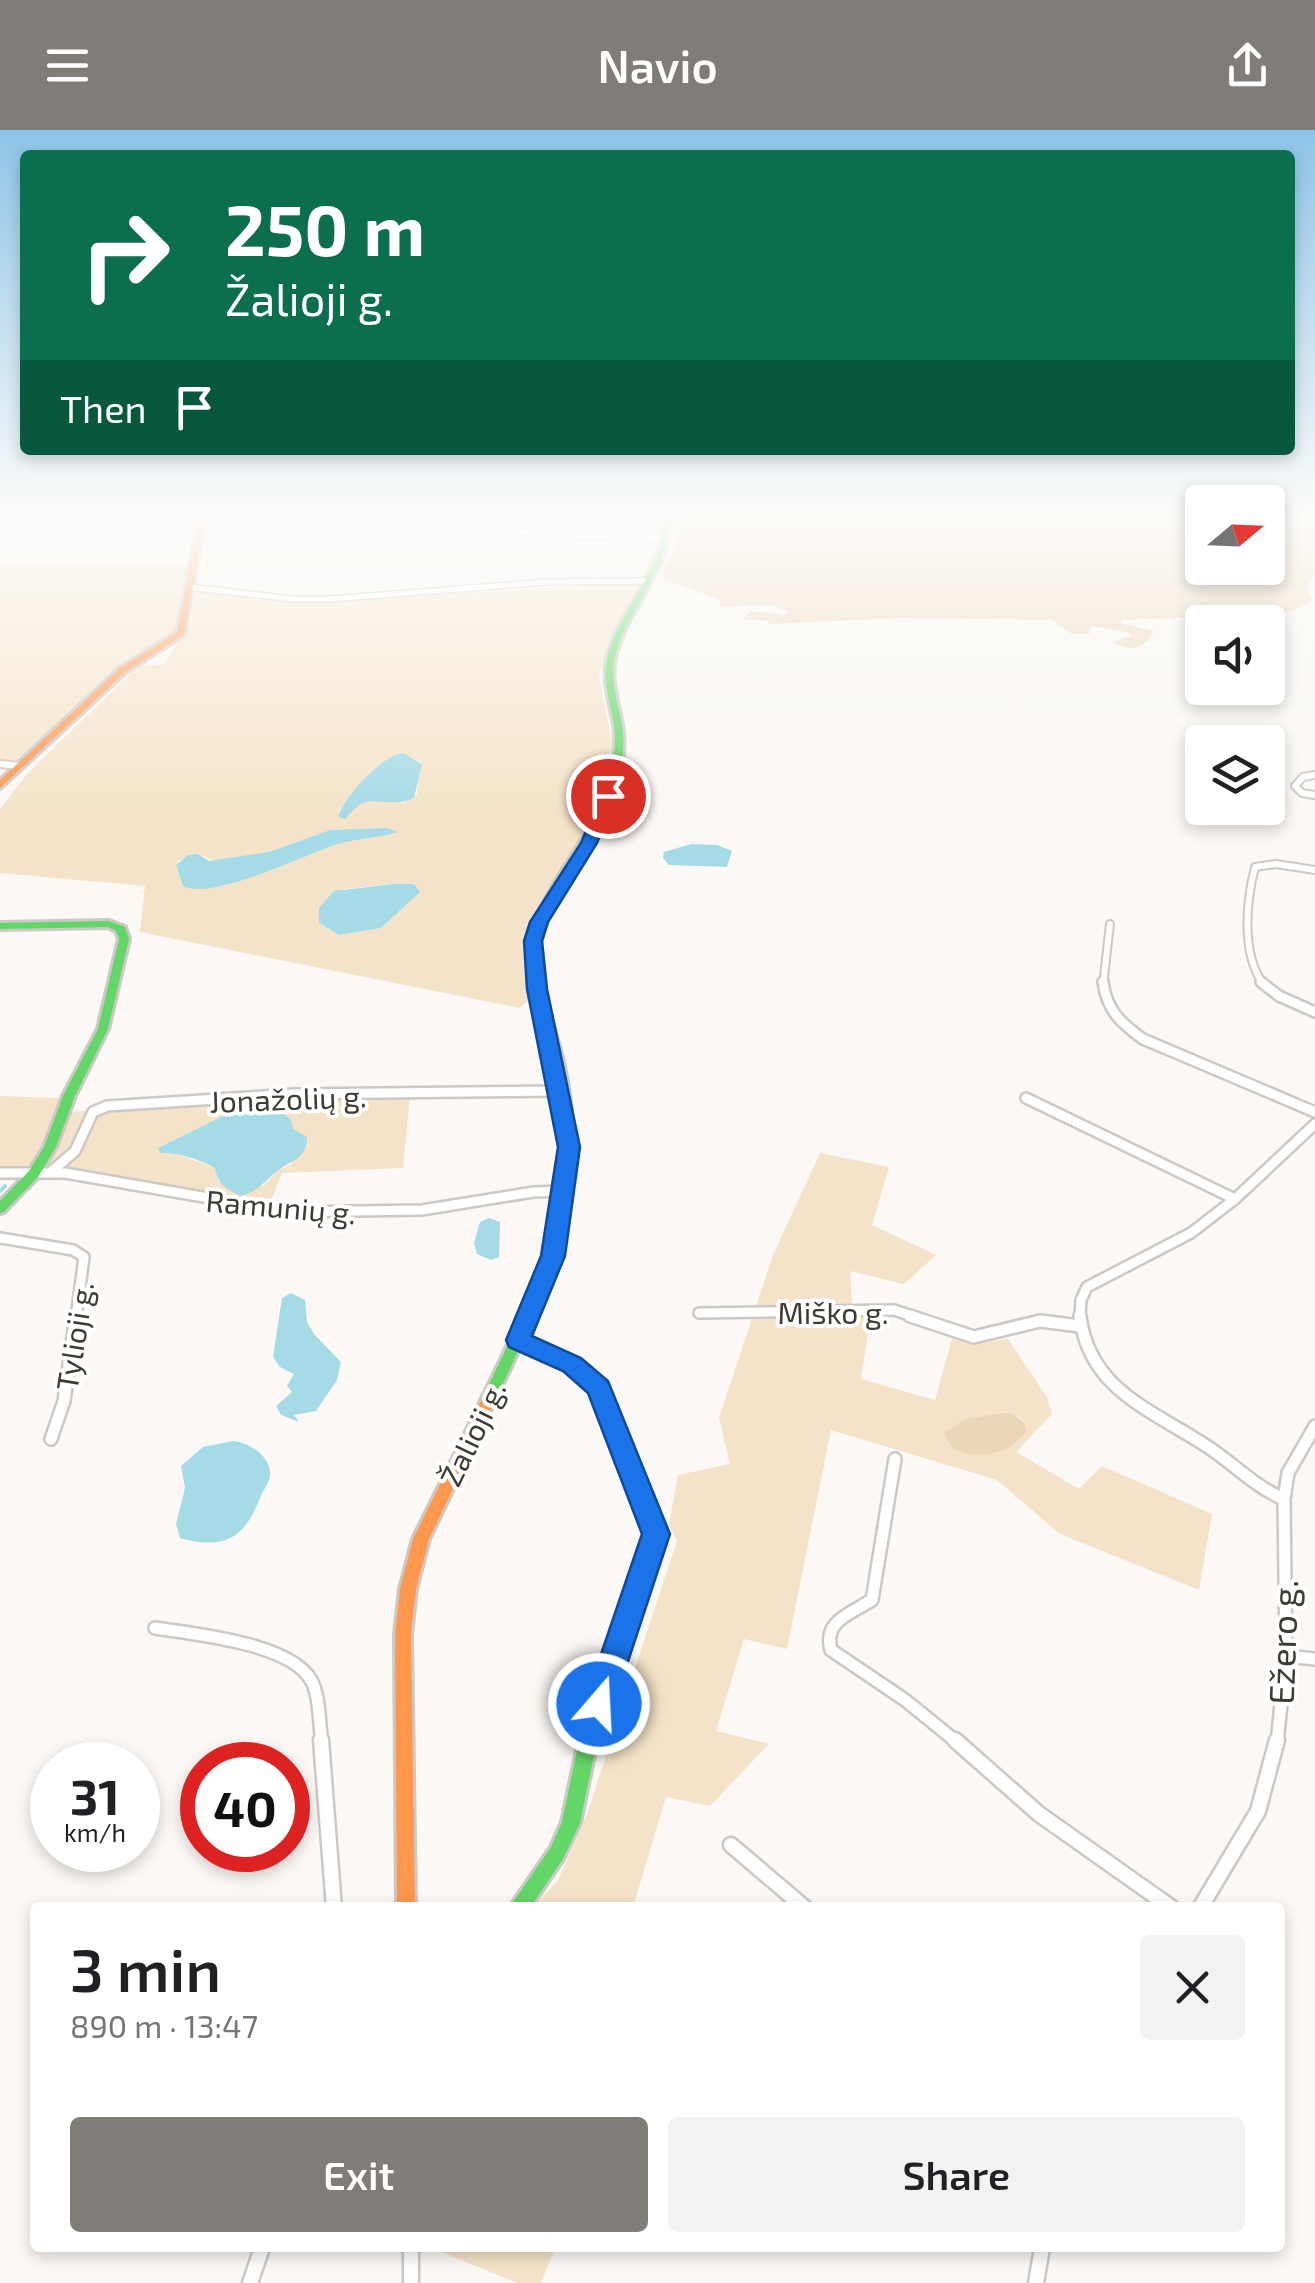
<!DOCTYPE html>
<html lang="en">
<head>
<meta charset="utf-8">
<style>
  :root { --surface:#fff; --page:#f2f2f2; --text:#202124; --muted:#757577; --accent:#807c78 }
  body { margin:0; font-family:"Exo 2",sans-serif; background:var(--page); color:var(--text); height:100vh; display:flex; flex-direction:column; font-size:38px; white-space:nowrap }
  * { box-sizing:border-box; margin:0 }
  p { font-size:32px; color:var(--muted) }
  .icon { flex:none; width:55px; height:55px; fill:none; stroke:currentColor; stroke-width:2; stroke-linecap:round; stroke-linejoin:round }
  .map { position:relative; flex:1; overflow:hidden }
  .panel { position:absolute; left:30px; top:1772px; width:1255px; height:350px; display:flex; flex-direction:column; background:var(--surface); border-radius:10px; box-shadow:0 5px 15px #0003 }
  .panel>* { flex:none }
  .hud { position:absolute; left:20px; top:20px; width:1275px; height:305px; border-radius:10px; box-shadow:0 5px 15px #0003; background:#0b6e4f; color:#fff; overflow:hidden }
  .needle { width:65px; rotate:71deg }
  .controls { position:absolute; left:1185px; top:355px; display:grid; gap:20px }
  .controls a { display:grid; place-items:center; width:100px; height:100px; border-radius:10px; background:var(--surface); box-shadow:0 5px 15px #0003; font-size:50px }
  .speed { position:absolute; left:30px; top:1612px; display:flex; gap:20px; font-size:50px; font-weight:700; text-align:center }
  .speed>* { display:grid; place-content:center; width:130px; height:130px; border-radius:50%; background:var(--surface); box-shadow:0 5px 15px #0003; line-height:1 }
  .speed small { font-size:25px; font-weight:400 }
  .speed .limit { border:15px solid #d22; background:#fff; color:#111 }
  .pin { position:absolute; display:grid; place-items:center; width:85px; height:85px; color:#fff; margin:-42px; border:5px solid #fff; border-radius:50%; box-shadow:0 2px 10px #0007 }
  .me { position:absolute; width:110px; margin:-55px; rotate:19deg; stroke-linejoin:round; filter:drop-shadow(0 0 8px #0008) }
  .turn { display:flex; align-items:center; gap:35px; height:210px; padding:0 40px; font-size:45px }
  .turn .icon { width:130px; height:130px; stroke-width:2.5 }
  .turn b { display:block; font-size:70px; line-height:85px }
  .then { display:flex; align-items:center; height:95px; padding:0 40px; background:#0003; gap:20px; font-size:38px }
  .round { display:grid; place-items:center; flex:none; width:105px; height:105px; border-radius:10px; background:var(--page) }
  .head { display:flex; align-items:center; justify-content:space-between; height:170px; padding:0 40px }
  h1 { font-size:60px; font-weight:600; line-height:75px }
  .action { display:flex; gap:20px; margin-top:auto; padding:20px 40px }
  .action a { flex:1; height:115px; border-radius:10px; background:var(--accent); color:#fff; font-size:40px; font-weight:600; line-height:115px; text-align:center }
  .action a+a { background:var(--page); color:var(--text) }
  header { display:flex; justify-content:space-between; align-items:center; height:130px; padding:0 40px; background:var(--accent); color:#fff; font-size:45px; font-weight:600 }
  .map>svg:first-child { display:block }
  .green { fill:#f4e3c8; fill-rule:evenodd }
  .forest { fill:#ebd6b7 }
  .water { fill:#a5dbe6 }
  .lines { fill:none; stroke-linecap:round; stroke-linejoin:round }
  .stream { stroke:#a5dbe6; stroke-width:4 }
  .street-far4-casing { stroke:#ccc9c5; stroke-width:8 }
  .street-far3-casing { stroke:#ccc9c5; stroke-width:10 }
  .street-far2-casing { stroke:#ccc9c5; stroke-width:14 }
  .street-far1-casing { stroke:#ccc9c5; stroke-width:16 }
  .street-casing { stroke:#ccc9c5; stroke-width:19 }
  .fast-casing { stroke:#ccc9c5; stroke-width:6 }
  .slow-casing { stroke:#ccc9c5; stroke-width:6 }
  .street-far4 { stroke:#fefefe; stroke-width:5 }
  .street-far3 { stroke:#fefefe; stroke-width:6 }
  .street-far2 { stroke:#fefefe; stroke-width:9 }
  .street-far1 { stroke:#fefefe; stroke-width:11 }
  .street { stroke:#fefefe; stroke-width:14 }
  .fast { fill:#63d668; fill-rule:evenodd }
  .slow { fill:#ff974d; fill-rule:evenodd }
  .route { fill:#1a73e8; stroke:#114b97; stroke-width:2.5 }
  .labels { text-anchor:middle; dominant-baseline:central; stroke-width:8; stroke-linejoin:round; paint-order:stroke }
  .street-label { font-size:30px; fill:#3e3a34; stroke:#fff }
  .near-street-label { font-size:35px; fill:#3e3a34; stroke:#fff }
</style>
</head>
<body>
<header><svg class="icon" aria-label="menu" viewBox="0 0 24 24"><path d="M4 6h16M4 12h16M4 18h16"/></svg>Navio<svg class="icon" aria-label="share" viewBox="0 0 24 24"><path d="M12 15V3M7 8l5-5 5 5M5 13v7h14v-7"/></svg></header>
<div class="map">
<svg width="1315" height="2153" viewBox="0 0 1315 2153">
  <rect width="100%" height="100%" fill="#fbf8f5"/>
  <!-- green -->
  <path class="green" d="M0 435 187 436 176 501 171 508 103 552 16 634 0 633Z
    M638 453 642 457 609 510 599 545 612 614 595 683 567 739 541 777 527 809 531 868 520 878 140 802 145 756 0 743V679L27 644 138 536 164 534 192 490 194 460 303 472ZM405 625 420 631 417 664 404 673 370 670 338 683 367 646ZM387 698 397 702C379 709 355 708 335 715 298 727 221 769 183 755L176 735 179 730 202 726 215 731 269 722 330 700ZM394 754 420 762 381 798 339 805 319 793 344 759Z
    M0 966 60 968V978L32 1039H0Z
    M410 966 403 1038 282 1043 269 1076 44 1036 69 982 294 968ZM281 981 293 999 292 1034 278 1040 264 1056 218 1051 216 1038 158 1018 228 984Z
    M820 1023 889 1037 872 1095 936 1125 904 1154 850 1141 852 1173 870 1190 861 1249 935 1270 952 1209 975 1214 1008 1209 1047 1267 1052 1284 1016 1322 1079 1359 1102 1336 1212 1384 1199 1460 1060 1404 997 1350 831 1300 787 1519 744 1509 716 1601 769 1614 710 1676 666 1667 633 1777 532 1778 558 1750 587 1684 677 1411 669 1394 678 1345 730 1334 719 1288 773 1125ZM1010 1282 1025 1292 1027 1300 996 1322 968 1324V1288Z
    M432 2118H555L541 2153H517Z"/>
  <!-- forest -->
  <path class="forest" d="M677 388H1202V438H1268V388H1315V446L1306 456 1313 470 1294 481 1271 485 1121 490 1124 494 1154 501C1145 520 1128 522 1112 512L1131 506 1130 503 1092 496 1089 504H1072L1052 490 902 488 769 494 768 491 743 489 751 481 787 485V480L769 475 720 477V470L664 449 663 439 676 417Z
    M1010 1282 1025 1293 1027 1301C1021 1307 1015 1314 1008 1318 989 1328 948 1330 945 1302L968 1288Z"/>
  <!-- water -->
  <path class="water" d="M403 623 422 634 414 668C386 682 368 656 346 689L338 687C345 666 381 626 403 623Z
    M387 698 398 702C379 709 355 708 335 715 304 725 213 771 183 756L176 735 188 725 197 724 209 731 269 722 330 700Z
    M691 714 717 715 732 721 727 737 669 735 663 728 664 722Z
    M394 754H414L420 762 381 798 339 805 319 793V778L334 761Z
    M281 981 291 990 293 999 307 1007C307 1030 290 1030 276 1042 263 1053 258 1061 241 1066 226 1059 218 1055 215 1038 202 1030 176 1022 160 1023L158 1018 227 984Z
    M489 1088 500 1092 499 1127 491 1130 477 1124 474 1113 480 1092Z
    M291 1163 305 1170 307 1192 314 1204 341 1232 337 1250 316 1281 294 1285 299 1292 281 1285 276 1276 292 1262 287 1256 294 1244 280 1237 273 1227 282 1168Z
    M233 1311C249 1312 272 1327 270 1346 269 1353 262 1362 260 1368 244 1409 224 1420 180 1408L176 1394 185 1358 181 1336 203 1317Z"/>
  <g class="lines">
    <!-- stream -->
    <path class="stream" d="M0 1061 5 1056"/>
    <!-- street-far4 casing -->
    <g class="street-far4-casing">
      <path id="street-far4" d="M374 388 569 406 667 409
        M188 457 292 469H329L548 452 650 451"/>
    </g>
    <!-- street-far3 casing -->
    <g class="street-far3-casing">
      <path id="street-far3" d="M0 634 20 636
        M1315 645 1303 647 1295 656 1302 663 1315 665
        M1103 855 1110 794
        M1264 855C1241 825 1246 772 1255 737L1276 734 1315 740"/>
    </g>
    <!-- street-far2 casing -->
    <g class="street-far2-casing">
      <path id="street-far2" d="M1103 852C1107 881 1121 893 1143 909L1315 982
        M1261 852 1279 866 1315 882
        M1026 968 1235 1069
        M51 1042 75 1021 93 982 107 976 294 964 560 961
        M0 1043H65L289 1082 422 1080 533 1062 564 1061
        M0 1108 73 1120 84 1127 76 1188
        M699 1183 894 1180 918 1188
        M1080 1188 1081 1170 1087 1157 1191 1103 1235 1069 1315 994"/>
    </g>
    <!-- street-far1 casing -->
    <g class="street-far1-casing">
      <path id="street-far1" d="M910 1186 974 1207 1040 1191 1080 1196
        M1080 1186C1089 1260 1152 1280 1208 1317 1234 1334 1255 1357 1284 1369
        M51 1309 64 1271 76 1186
        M895 1329 872 1470C850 1484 823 1491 831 1520L905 1570 958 1613
        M155 1498C194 1504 290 1513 311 1550 320 1565 319 1595 322 1613
        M1286 1526 1315 1529
        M1277 1613 1286 1526 1284 1369 1288 1343 1315 1296"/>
    </g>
    <!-- street casing -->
    <g class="street-casing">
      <path id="street" d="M321 1610 334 1778
        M955 1610 1039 1684 1172 1778
        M731 1715 805 1778
        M1200 1778 1258 1681 1277 1610
        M411 2118V2153
        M250 2153 262 2118
        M1036 2153 1042 2118"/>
    </g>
    <!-- fast casing -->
    <g class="fast-casing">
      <path id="fast" d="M664 388H670C669 401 667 413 663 425 651 461 624 490 615 527 610 550 618 572 622 595 626 619 621 646 612 669 593 718 552 758 541 810 534 846 556 900 564 936 586 1038 566 1114 525 1207L577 1231 604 1254 664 1404 599 1601 580 1693 563 1729 530 1778H509L551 1717 562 1692 581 1601 648 1404 593 1261 567 1239 520 1217 493 1275 488 1276 483 1275 481 1271C530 1170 576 1076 557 960 553 935 547 910 541 886 535 861 526 836 531 811 541 758 583 719 603 669 612 646 617 620 614 595 610 573 602 550 607 528 616 490 644 461 656 425 661 413 662 401 664 388Z
        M109 791 125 797 129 809 108 899 75 966 56 1017 38 1047 4 1082 0 1083V1071L29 1041 44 1017 63 966 98 899 119 809 116 801 108 797 0 799V793Z"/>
    </g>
    <!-- slow casing -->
    <g class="slow-casing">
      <path id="slow" d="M199 388H205L184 505 126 542 0 658V650L120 538 177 502Z
        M488 1266 493 1267 495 1271 429 1409 416 1459 411 1504 415 1778H397L395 1504 400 1459 413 1409 481 1271 483 1267Z"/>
    </g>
    <!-- street-far4 -->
    <use href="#street-far4" class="street-far4"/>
    <!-- street-far3 -->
    <use href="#street-far3" class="street-far3"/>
    <!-- street-far2 -->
    <use href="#street-far2" class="street-far2"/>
    <!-- street-far1 -->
    <use href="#street-far1" class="street-far1"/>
    <!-- street -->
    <use href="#street" class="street"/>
    <!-- fast -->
    <use href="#fast" class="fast"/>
    <!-- slow -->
    <use href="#slow" class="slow"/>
  </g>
  <!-- sky -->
  <linearGradient id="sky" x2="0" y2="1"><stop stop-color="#8dc4e7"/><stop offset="0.56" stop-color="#fdfcfa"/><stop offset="1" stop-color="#fdfcfa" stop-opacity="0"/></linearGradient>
  <rect width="1315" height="689" fill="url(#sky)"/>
  <!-- route -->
  <path class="route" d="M602 663 616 666 597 713 548 792 542 811 547 859 580 1017 565 1126 532 1206 581 1228 608 1251 670 1404 614 1574 610 1583 599 1588 588 1583 584 1574 642 1404 588 1263 563 1241 509 1217 506 1210 541 1126 558 1017 527 859 524 811 530 792 581 713Z"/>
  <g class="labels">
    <!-- street labels -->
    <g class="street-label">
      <text transform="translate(288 968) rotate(-2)">Jonažolių g.</text>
      <text transform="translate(281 1076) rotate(5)">Ramunių g.</text>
      <text x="833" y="1182">Miško g.</text>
      <text transform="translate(74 1206) rotate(-81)">Tylioji g.</text>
      <text transform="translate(472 1303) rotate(-64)">Žalioji g.</text>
    </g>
    <!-- near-street labels -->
    <g class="near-street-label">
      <text transform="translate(1282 1512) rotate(-88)">Ežero g.</text>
    </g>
  </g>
</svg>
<div class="controls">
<a><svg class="needle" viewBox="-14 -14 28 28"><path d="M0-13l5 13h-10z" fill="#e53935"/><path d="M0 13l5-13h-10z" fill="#757577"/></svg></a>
<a><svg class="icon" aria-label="sound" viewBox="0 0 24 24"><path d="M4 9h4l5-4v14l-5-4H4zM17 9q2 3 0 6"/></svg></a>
<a><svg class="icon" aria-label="layers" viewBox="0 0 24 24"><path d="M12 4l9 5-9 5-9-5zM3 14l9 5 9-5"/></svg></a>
</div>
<div class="speed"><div>31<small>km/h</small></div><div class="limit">40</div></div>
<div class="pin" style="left:608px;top:666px;background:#d93025"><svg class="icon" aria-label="arrive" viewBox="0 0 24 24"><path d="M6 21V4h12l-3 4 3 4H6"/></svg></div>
<svg class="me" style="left:599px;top:1574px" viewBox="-20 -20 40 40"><circle r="17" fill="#1a73e8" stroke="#fff" stroke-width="3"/><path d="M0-11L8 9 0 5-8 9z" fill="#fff"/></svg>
<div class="hud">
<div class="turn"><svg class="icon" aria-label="right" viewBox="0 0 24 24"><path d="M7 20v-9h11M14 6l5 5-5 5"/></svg><div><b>250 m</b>Žalioji g.</div></div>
<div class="then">Then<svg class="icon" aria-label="arrive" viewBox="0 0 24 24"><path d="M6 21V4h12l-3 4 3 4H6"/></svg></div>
</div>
<section class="panel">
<div class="head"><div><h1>3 min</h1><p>890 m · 13:47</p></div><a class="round"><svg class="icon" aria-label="close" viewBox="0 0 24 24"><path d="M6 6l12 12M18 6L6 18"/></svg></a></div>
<div class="action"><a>Exit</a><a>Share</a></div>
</section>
</div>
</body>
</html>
